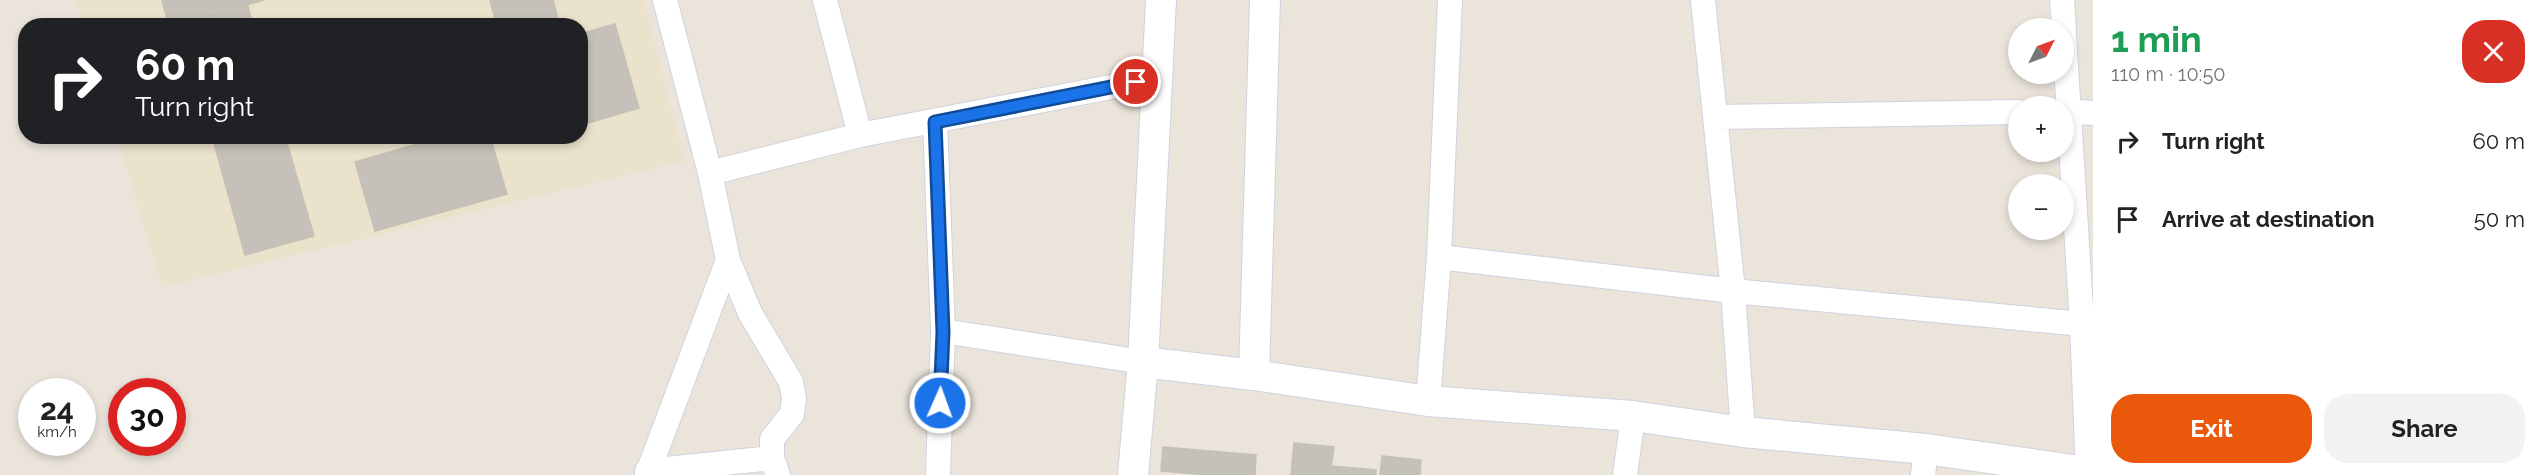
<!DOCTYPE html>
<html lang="en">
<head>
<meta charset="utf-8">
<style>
  :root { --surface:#fff; --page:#f2f2f2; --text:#222; --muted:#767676; --accent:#ea580c }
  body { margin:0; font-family:Raleway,sans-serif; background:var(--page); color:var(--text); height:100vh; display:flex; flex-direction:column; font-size:22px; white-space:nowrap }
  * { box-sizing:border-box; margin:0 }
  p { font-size:20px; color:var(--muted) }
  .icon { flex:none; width:33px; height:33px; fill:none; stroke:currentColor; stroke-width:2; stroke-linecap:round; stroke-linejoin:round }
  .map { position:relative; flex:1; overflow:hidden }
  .panel { display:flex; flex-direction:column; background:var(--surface); width:450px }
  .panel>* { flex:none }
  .banner { position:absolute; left:18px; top:18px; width:570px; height:126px; border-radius:24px; box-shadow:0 3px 9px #0003; background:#202124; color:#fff; overflow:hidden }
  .needle { width:39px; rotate:48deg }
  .tools { position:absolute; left:2008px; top:18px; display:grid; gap:12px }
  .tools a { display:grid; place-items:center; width:66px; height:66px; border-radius:50%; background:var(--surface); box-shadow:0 3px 9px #0003; font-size:30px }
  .speed { position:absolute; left:18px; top:378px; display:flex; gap:12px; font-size:30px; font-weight:700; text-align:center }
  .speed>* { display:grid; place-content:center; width:78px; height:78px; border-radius:50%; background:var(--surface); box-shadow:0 3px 9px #0003; line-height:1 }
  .speed small { font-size:15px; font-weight:400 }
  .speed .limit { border:9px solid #d22; background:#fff; color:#111 }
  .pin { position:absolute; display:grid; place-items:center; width:51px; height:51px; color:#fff; margin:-26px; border:3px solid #fff; border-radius:50%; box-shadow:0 2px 6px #0007 }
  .me { position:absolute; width:66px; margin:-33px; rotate:2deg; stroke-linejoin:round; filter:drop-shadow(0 0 4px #0008) }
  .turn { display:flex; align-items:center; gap:21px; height:126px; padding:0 18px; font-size:27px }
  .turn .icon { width:78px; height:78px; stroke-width:2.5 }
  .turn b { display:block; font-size:42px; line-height:51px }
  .round { display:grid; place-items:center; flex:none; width:63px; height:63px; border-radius:24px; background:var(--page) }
  .overview { display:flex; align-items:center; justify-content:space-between; height:102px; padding:0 18px }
  h1 { font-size:36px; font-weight:700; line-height:45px; color:#1e9e55 }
  .button { display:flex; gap:12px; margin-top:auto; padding:12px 18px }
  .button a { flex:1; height:69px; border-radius:24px; background:var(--accent); color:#fff; font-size:24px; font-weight:700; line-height:69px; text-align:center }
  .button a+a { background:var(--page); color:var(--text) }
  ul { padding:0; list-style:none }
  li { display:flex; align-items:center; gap:18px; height:78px; padding:0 18px }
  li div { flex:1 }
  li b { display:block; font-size:22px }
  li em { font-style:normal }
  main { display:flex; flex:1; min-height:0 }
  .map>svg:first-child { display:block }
  .education { fill:#ebe2cb }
  .building { fill:#c5c1ba; stroke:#c5c0b5; stroke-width:1.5 }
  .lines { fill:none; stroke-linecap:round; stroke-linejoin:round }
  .minor-casing { stroke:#d0d2e0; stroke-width:26 }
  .tertiary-casing { stroke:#d0d2e0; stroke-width:32 }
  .minor { stroke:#fff; stroke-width:24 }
  .tertiary { stroke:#fff; stroke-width:30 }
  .route-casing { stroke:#114b97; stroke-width:15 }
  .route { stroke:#1a73e8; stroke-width:10 }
</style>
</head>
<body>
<main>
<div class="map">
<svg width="2093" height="475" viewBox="0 0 2093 475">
  <rect width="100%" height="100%" fill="#eae4db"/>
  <!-- education -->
  <path class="education" d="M76 0H644L684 161 162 287 117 137 580 136V26L83 25Z"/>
  <!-- building -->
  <path class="building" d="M162 0H264L173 26H169Z
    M490 0H553L560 26H497Z
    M248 6 253 26 180 25Z
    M615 24 639 108 588 123 580 95V34Z
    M212 136H285L314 236 245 255Z
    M445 136H490L507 194 375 231 355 162Z
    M1294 443 1334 447 1330 475H1291Z
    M1163 447 1256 455 1255 475H1208L1161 471Z
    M1382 456 1421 460 1420 475H1380Z
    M1331 466 1376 470V475H1330Z"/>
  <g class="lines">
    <!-- minor casing -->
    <g class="minor-casing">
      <path id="minor" d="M665 0 710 173 728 260 750 313 791 382 794 398 792 414 772 439V458L778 475
        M825 0 860 135
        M1703 0 1733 291 1743 432
        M2062 0 2064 28
        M2064 35 2082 324 2088 473
        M2064 111 2093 113
        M1716 117 2019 112
        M935 121 943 331 938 475
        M710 173 860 135 1158 78
        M1439 257 1733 291 2093 325
        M943 331 1143 362
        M1428 401 1439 257 1450 0
        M647 471 772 458
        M647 475 728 260
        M1625 475 1633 416
        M1923 475 1926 449"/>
    </g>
    <!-- tertiary casing -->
    <g class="tertiary-casing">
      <path id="tertiary" d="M1143 362 1254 375 1428 401 1633 416 1743 432 1926 449 2093 473
        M1254 375 1265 0
        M1133 475 1143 362 1161 0"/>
    </g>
    <!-- minor -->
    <use href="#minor" class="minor"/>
    <!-- tertiary -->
    <use href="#tertiary" class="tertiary"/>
  </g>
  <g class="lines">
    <!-- route casing -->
    <g class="route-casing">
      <path id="route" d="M940 403 943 332 935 122 1136 82"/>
    </g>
    <!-- route -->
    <use href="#route" class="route"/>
  </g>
</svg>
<div class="tools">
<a><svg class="needle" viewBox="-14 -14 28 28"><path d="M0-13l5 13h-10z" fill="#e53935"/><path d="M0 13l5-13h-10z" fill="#767676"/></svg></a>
<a>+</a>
<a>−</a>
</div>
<div class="speed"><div>24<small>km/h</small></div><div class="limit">30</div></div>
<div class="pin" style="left:1136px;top:82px;background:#d93025"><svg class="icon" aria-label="arrive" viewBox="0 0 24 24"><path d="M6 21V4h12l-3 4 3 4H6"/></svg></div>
<svg class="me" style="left:940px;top:403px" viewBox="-20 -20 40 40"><circle r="17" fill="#1a73e8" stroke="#fff" stroke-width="3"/><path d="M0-11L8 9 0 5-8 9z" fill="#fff"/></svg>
<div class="banner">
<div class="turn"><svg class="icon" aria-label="right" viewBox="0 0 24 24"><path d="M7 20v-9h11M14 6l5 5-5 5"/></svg><div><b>60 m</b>Turn right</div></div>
</div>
</div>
<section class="panel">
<div class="overview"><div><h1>1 min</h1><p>110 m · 10:50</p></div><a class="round" style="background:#d93025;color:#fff"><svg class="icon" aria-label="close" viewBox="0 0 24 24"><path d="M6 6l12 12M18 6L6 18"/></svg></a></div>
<ul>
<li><svg class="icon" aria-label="right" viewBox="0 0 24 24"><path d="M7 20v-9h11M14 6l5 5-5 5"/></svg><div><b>Turn right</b></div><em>60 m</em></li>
<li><svg class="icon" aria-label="arrive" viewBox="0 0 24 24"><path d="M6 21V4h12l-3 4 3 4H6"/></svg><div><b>Arrive at destination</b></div><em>50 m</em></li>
</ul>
<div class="button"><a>Exit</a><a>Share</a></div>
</section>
</main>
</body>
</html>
